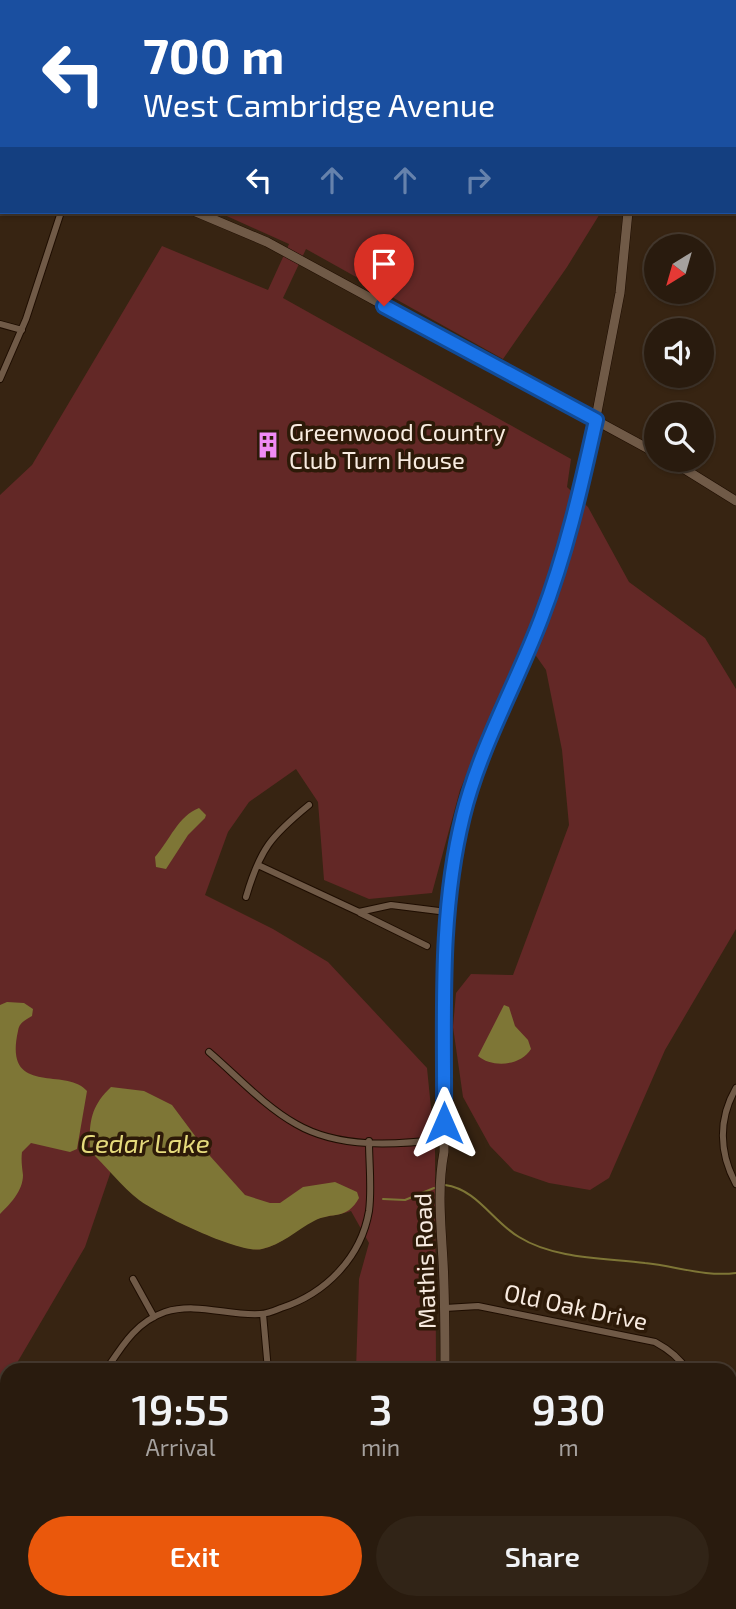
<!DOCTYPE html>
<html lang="en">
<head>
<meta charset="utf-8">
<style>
  :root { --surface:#291b0e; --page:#312417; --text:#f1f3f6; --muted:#a5a19e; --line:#45392e; --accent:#ea580c }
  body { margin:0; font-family:"Exo 2",sans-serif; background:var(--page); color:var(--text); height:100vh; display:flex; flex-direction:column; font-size:26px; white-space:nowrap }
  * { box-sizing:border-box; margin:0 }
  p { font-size:23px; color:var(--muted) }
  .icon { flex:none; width:38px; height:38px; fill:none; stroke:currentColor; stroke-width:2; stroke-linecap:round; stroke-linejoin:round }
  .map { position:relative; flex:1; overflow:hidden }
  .drawer { position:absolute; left:0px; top:1363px; width:737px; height:247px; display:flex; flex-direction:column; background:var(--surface); border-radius:21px 21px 0 0; box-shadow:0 2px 5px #0004,0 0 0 2px var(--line) }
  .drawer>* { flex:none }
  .top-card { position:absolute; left:0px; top:0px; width:737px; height:214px; box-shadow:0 2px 5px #0004,0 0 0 2px var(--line); background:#1a4fa0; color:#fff; overflow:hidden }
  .needle { width:46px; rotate:217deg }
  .controls { position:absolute; left:644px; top:234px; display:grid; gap:14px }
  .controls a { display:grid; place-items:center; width:70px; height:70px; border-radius:50%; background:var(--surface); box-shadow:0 2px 5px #0004,0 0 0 2px var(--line); font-size:35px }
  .pin { position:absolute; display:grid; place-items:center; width:60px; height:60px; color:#fff; margin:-72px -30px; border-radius:50% 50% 50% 0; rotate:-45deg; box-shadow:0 0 7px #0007 }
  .pin .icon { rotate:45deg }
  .me { position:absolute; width:77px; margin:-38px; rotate:0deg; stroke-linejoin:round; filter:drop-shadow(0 0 5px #0008) }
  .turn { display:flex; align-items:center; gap:24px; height:147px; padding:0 28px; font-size:32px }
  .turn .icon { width:91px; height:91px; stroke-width:2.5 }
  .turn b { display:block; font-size:49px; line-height:60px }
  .lanes { display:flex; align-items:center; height:66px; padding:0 28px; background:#0003; justify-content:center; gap:35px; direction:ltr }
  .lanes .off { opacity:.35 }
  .eta { display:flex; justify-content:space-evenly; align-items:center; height:119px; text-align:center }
  .eta b { font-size:42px; font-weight:600; line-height:49px }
  .cta { display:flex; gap:14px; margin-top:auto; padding:14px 28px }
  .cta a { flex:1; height:80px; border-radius:42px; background:var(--accent); color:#fff; font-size:28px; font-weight:600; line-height:80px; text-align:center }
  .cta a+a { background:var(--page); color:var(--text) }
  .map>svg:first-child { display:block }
  .green { fill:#632826 }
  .water { fill:#7e7636 }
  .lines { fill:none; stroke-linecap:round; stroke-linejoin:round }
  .stream { stroke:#7e7636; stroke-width:2 }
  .street-casing { stroke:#1e0d00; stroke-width:8 }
  .secondary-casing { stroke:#1e0d00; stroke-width:10 }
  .street { stroke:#705a47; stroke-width:6 }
  .secondary { stroke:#705a47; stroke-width:9 }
  .route-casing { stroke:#114b97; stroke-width:18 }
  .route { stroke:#1a73e8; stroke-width:12 }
  .labels { text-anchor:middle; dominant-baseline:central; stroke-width:7; stroke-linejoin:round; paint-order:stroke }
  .poi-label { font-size:24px; fill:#f8ebe0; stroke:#2d1a08; text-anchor:start }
  .street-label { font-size:24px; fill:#f8ebe0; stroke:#2d1a08 }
  .water-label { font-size:26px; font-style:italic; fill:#e5da7c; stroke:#2d1a08 }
</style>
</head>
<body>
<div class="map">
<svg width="736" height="1609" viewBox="0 0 736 1609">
  <rect width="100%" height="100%" fill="#372412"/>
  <!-- green -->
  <path class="green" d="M309 0H629L307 2Z
    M218 212H601L567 267 503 359 306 249 283 298 571 459 567 487 588 507 629 582 705 638 736 689V929L665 1050 609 1178 590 1190 549 1183 514 1171 490 1146 463 1097 453 1027 456 993 471 974 513 975 569 825 562 750 546 670 524 639 460 790 432 893 369 899 324 880 318 802 296 769 249 802 228 832 205 895 273 929 328 962 427 1068 435 1148 436 1370H356L359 1279 369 1243 351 1211C339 1216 325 1215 314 1220 297 1229 281 1245 262 1249 241 1254 155 1213 138 1198 128 1190 120 1180 111 1171L85 1247 14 1368 7 1370V1378L0 1388V495L32 465 162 246 268 290 289 244Z
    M7 1468V1531L0 1540V1470Z
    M184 1603H415L413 1609H200Z"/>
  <!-- water -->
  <path class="water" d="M199 808 206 815 205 818 188 835 166 869 156 867 155 857C170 840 178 816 199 808Z
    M7 1002 24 1003 33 1009 32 1016C25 1020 19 1023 18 1031 3 1098 66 1066 87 1091L77 1149 70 1152 31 1143 22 1152C21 1160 22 1167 23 1175 23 1191 10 1204 0 1214V1005Z
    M504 1005 509 1007 515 1026 528 1040 531 1049C521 1066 492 1068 478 1056Z
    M111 1087 144 1091 172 1105 210 1156 245 1195 270 1203H280L303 1187 335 1182 357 1192 359 1198C346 1221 333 1211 314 1221 297 1230 281 1245 262 1249 241 1255 158 1214 139 1200 122 1187 106 1166 90 1151 89 1123 90 1107 111 1087Z"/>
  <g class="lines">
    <!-- stream -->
    <path class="stream" d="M445 1185C477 1189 493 1222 519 1237 554 1259 605 1258 645 1263 676 1266 704 1277 736 1273
      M383 1199 405 1200 434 1188"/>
    <!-- street casing -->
    <g class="street-casing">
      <path id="street" d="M230 0 236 2
        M104 2 105 0
        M180 2V0
        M248 2 251 0
        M0 324 22 330
        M0 379 26 319 61 212
        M258 865 359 912 391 905 447 912
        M246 897C260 849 271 836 309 805
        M360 913 427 946
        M209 1052C237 1076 264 1106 296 1124 339 1149 396 1145 444 1139
        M736 1088C718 1119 719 1153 736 1184
        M133 1279 154 1317
        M445 1308 478 1306 655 1342C668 1349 679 1357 687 1370
        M263 1314 268 1370
        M106 1370C122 1346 136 1322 165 1312 197 1302 228 1316 260 1314 267 1314 274 1311 281 1308 325 1294 361 1258 369 1211 372 1188 369 1164 369 1141
        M730 1485 736 1486
        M40 1603 41 1609"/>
    </g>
    <!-- secondary casing -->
    <g class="secondary-casing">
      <path id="secondary" d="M639 2V0
        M0 124 2 125
        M0 172H2
        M196 212 267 242 656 453
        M670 460 736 501
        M445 1370C445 1334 445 1298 443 1261 441 1225 437 1188 444 1152L445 936 456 847 469 795 478 767 540 622 566 548 587 464 620 293 628 212
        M422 1609 424 1603"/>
    </g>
    <!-- street -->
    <use href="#street" class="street"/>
    <!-- secondary -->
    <use href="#secondary" class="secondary"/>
  </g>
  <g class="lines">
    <!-- route casing -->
    <g class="route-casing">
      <path id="route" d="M384 306 596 420C581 488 566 554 541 619 516 685 480 747 463 816 438 917 445 1020 444 1123"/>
    </g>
    <!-- route -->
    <use href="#route" class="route"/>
  </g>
  <!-- icons -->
  <defs>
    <g id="building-bare" transform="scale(2.1)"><path d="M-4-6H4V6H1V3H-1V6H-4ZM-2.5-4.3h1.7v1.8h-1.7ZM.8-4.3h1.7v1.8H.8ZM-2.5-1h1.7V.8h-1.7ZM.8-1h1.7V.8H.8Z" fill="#f08bf5" stroke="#2d1a08" stroke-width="2.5" paint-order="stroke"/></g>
  </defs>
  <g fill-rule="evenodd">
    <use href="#building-bare" x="268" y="445"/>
  </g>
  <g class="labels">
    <!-- poi labels -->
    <g class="poi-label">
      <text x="289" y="431">Greenwood Country<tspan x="289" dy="28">Club Turn House</tspan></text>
    </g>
    <!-- street labels -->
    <g class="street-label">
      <text transform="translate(424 1261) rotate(-92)">Mathis Road</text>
      <text transform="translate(576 1306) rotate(12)">Old Oak Drive</text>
    </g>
    <!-- water labels -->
    <g class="water-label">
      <text x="145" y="1142">Cedar Lake</text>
    </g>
  </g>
</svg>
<div class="controls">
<a><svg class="needle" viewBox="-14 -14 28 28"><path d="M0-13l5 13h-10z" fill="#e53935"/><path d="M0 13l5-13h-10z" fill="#a5a19e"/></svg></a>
<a><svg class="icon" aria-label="sound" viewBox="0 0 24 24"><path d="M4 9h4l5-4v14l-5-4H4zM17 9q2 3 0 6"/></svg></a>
<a><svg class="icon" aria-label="search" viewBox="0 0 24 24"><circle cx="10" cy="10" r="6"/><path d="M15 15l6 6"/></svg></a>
</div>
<div class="pin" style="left:384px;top:306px;background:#d93025"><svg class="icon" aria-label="arrive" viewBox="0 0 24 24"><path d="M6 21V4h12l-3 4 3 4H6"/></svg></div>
<svg class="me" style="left:444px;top:1123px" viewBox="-20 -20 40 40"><path d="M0-17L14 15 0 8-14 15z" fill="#1a73e8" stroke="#fff" stroke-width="4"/></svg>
<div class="top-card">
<div class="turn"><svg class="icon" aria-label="left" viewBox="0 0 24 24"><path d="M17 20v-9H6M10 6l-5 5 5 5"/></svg><div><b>700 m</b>West Cambridge Avenue</div></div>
<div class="lanes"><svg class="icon" aria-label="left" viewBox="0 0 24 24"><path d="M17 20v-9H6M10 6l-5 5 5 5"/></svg><svg class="icon off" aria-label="ahead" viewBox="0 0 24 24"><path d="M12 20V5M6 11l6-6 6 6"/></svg><svg class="icon off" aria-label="ahead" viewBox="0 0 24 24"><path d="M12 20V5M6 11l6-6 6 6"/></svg><svg class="icon off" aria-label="right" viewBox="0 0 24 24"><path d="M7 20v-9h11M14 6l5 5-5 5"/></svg></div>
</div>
<section class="drawer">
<div class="eta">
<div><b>19:55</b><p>Arrival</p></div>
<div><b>3</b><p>min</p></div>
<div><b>930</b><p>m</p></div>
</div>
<div class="cta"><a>Exit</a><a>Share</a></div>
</section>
</div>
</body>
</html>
